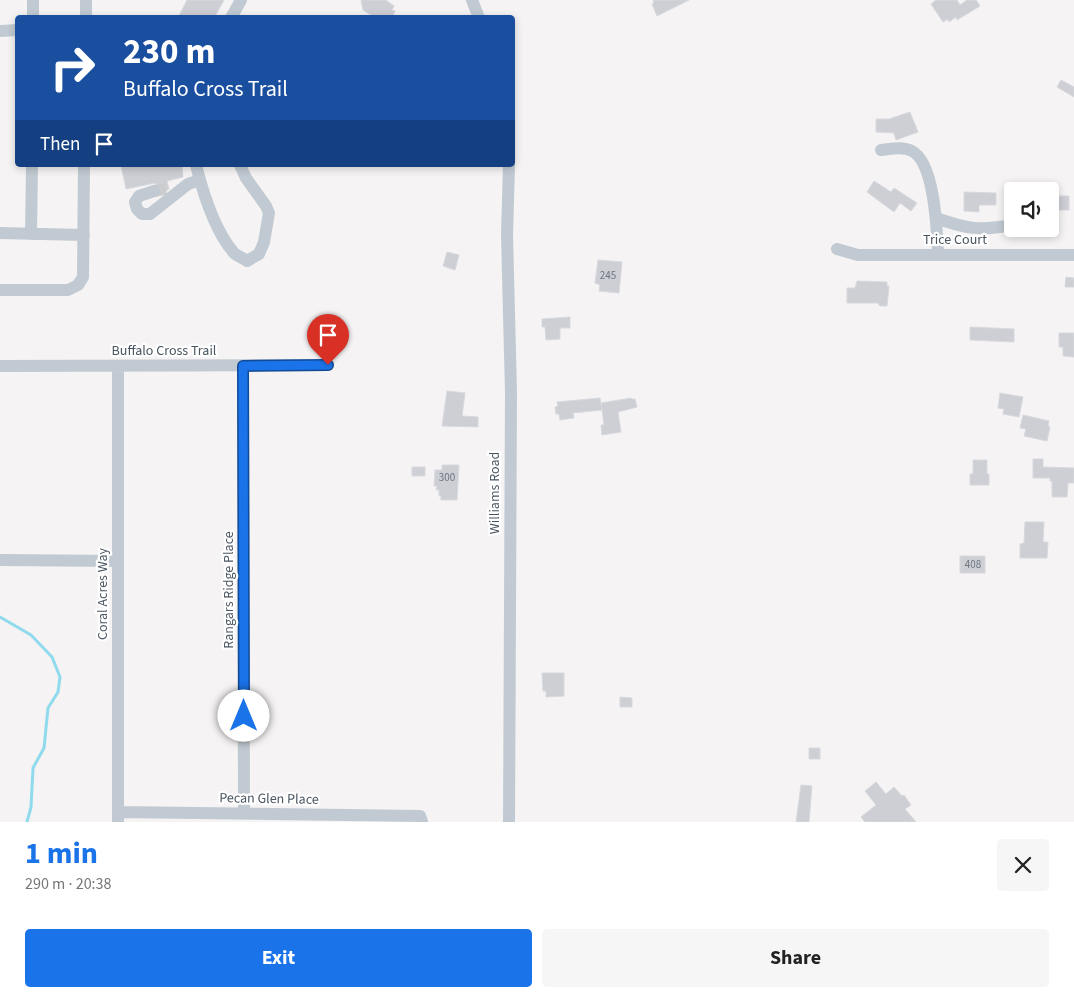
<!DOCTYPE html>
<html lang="en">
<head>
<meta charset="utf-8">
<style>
  :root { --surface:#fff; --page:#f6f6f6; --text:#222; --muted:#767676; --accent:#1a73e8 }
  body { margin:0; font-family:"Source Sans 3",sans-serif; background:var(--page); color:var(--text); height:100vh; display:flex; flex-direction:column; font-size:19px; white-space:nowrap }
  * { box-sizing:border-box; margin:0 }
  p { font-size:16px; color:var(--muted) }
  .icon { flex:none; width:28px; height:28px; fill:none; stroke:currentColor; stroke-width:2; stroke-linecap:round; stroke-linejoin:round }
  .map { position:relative; height:822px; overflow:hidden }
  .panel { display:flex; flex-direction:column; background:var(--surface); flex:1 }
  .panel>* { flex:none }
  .hud { position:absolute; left:15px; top:15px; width:500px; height:152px; border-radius:5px; box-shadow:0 2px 8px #0003; background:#1a4fa0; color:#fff; overflow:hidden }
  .buttons { position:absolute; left:1004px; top:182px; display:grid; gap:10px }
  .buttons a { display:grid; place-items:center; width:55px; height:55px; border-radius:5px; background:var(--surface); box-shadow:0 2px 8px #0003; font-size:25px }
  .pin { position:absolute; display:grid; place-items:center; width:42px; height:42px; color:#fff; margin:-51px -21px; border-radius:50% 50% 50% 0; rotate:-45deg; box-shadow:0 0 5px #0007 }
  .pin .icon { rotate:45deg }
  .me { position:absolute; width:55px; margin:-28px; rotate:0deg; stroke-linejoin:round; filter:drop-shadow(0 0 4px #0008) }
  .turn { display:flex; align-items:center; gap:18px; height:105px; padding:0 25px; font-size:22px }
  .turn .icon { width:65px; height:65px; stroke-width:2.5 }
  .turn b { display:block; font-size:35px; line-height:42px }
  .then { display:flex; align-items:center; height:48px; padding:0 25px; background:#0003; gap:10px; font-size:19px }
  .round { display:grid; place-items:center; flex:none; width:52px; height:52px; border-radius:5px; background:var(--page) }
  .headline { display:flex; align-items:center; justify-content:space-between; height:85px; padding:0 25px }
  h1 { font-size:30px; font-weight:700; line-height:38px; color:var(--accent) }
  .primary-button { display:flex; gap:10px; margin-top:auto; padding:10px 25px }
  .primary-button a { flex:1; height:58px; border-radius:5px; background:var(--accent); color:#fff; font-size:20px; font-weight:700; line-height:58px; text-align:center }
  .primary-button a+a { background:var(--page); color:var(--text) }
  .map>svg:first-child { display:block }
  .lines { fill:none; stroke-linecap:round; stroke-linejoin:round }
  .stream { stroke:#90daee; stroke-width:3 }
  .building { fill:#cdcfd5; stroke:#d7d9de }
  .minor-tunnel { stroke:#caccce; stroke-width:12; stroke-dasharray:12 6; stroke-linecap:butt }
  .minor { stroke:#c1cad2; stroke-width:12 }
  .route-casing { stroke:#114b97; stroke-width:12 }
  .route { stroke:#1a73e8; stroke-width:9 }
  .labels { text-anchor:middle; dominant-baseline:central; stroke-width:4.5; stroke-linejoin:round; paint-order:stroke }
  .number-label { font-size:11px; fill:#6b747e }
  .street-label { font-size:14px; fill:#4a5661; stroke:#fff }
</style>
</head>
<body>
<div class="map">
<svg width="1074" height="822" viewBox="0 0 1074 822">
  <rect width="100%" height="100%" fill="#f5f3f3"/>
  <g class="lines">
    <!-- stream -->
    <path class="stream" d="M0 617 31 635 52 657 60 677 58 692 48 708 44 748 33 768 31 807 27 822"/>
  </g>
  <!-- building -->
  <path class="building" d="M187 0H224L214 18H178Z
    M361 0H386L394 6 392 10 395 11 392 18H376L363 10Z
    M653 0H689L657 16 652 4 654 3Z
    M936 0H957L960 5 967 0H976L980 6 957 20 956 17 949 22 948 19 943 22 931 4Z
    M1061 80 1074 87V97L1057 87Z
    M910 112 918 132 896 140 894 133 876 132V119H889Z
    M121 165H182L183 177 167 181 169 189 161 195 162 188 155 183 126 189Z
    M874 181 891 192 894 188 917 203 911 211 900 203 894 212 867 192Z
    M1050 184H1058V196H1069V210H1050Z
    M964 192 996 193V205H979V212L964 211Z
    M447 252 459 255 455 270 443 266Z
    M598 260 622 262 619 293 599 291 600 285 595 283Z
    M1066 277 1074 278V287H1065Z
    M857 281 887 282V286H889L887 306H880L878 303H847V288H855Z
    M570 317V328H560V339L546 340 545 327H542V319Z
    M970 327 1014 329V342L970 340Z
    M1059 333H1074V357L1063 356V347H1059Z
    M447 391 465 393 462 416 478 417V427L442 426Z
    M1000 393 1023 397 1019 417 1003 414 1004 409 998 408Z
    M600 398 602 410 573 413 574 418 560 420 559 414H556L555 407 558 406 557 402Z
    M631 398 632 399H635L637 407 618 412 621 432 602 435 601 425H604L601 403Z
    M1023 415 1049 421 1048 426 1050 427 1047 441 1024 436 1026 429 1020 428Z
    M1033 459H1043V467L1074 468V483H1068L1067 497H1052V481H1050V478H1033Z
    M973 460H987V474H989V485H970V474H973Z
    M442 465H459L457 500H441V496H439V490H436L437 486H434L435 470H442Z
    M412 467H425V476H412Z
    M1025 522H1044L1043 542H1048L1047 558H1020V544L1024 543Z
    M960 556H985V573H960Z
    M542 673H564V696L546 697V691H543Z
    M620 697 632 698V707H620Z
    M809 748H820V759H809Z
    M876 782 886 794 894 787 902 796 904 795 911 805 905 809 916 822H865L861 817 876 805 865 791Z
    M801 785 812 786 809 822H796Z"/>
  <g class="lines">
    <!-- minor-tunnel -->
    <path class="minor-tunnel" d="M154 191 169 188"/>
    <!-- minor -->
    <path class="minor" d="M472 0 479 18
      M33 18V0
      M86 18V0
      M231 18 241 0
      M0 31 18 30
      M881 150C891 149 902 146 912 151 935 163 937 231 938 255
      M196 165C203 193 214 230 234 253 237 256 243 258 247 261L259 254 264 242 269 213 266 206 246 178 240 165
      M509 165 507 235 511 392 509 822
      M154 191 139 196 135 202 137 209 142 214H150L188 184 200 180
      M936 218C967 229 980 231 1012 225
      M0 233 84 235
      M31 234 32 165
      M837 249 858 255H1074
      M0 290H68L78 285 83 277 84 165
      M0 366 328 365
      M243 366 244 813
      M0 560 118 561
      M118 812 420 816 422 822
      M118 822V366"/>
  </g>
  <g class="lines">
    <!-- route casing -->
    <g class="route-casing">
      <path id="route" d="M244 716 243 366 328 365"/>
    </g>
    <!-- route -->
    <use href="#route" class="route"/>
  </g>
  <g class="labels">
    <!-- number labels -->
    <g class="number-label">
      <text x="608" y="275">245</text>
      <text x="447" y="477">300</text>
      <text x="973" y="564">408</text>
    </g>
    <!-- street labels -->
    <g class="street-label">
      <text x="955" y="240">Trice Court</text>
      <text x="164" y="351">Buffalo Cross Trail</text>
      <text transform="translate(495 493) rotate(-90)">Williams Road</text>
      <text transform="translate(229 590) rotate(-90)">Rangars Ridge Place</text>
      <text transform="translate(103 594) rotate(-90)">Coral Acres Way</text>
      <text transform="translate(269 799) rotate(1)">Pecan Glen Place</text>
    </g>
  </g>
</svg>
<div class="buttons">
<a><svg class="icon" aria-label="sound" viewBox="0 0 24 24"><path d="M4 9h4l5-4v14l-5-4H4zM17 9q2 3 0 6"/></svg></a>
</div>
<div class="pin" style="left:328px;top:365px;background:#d93025"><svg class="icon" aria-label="arrive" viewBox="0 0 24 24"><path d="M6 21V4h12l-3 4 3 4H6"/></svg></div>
<svg class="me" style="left:244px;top:716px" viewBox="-20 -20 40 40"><circle r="19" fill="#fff"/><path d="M0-13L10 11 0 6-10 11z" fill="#1a73e8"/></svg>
<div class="hud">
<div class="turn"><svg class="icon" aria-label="right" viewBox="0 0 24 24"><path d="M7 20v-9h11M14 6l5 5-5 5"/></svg><div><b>230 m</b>Buffalo Cross Trail</div></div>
<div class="then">Then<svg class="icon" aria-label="arrive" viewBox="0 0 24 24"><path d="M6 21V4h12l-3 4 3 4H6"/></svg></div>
</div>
</div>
<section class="panel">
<div class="headline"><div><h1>1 min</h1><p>290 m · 20:38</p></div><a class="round"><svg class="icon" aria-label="close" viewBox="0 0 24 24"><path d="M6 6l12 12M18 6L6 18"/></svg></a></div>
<div class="primary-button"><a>Exit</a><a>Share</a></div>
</section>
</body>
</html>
